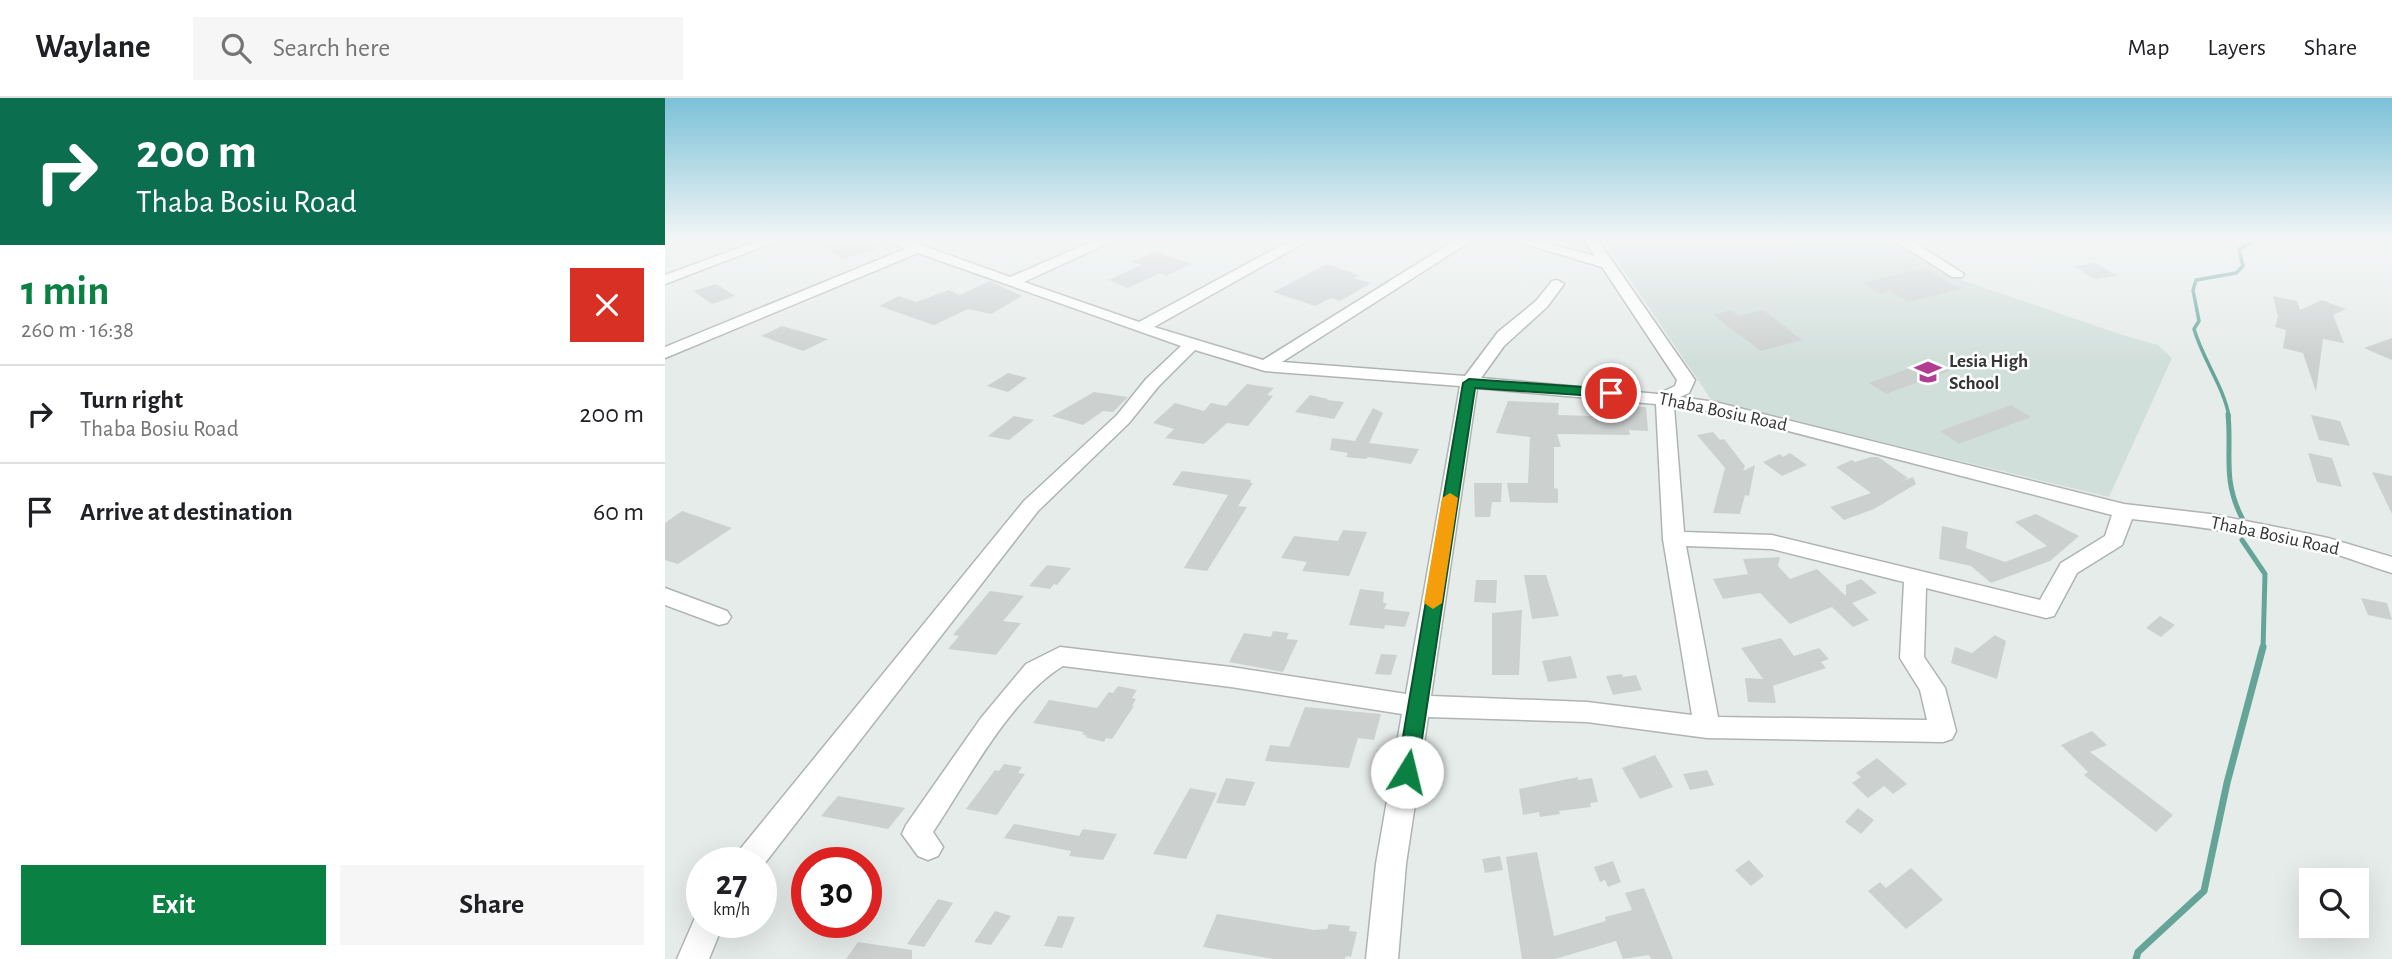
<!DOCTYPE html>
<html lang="en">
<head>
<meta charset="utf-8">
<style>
  :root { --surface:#fff; --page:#f6f6f6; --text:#202124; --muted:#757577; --line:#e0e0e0; --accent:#0b8043 }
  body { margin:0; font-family:"Alegreya Sans",sans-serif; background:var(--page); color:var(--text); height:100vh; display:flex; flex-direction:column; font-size:26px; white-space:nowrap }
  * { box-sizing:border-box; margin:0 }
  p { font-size:23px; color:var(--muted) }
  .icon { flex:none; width:38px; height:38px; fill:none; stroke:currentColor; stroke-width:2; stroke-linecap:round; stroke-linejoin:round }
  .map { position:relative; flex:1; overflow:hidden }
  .drawer { display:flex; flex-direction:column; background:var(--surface); width:665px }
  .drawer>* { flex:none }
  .hud { background:#0b6e4f; color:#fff; overflow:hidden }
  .fabs { position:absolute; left:1634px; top:770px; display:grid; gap:14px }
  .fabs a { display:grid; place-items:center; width:70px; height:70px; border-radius:0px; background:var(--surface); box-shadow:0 7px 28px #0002; font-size:35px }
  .speed { position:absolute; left:21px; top:749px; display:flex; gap:14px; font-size:35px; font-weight:700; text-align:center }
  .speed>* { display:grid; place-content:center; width:91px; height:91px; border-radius:50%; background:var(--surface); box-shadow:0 7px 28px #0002; line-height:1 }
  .speed small { font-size:18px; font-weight:400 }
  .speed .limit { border:10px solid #d22; background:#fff; color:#111 }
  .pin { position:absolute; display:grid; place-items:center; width:60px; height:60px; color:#fff; margin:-30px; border:4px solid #fff; border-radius:50%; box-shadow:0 2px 7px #0007 }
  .me { position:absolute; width:77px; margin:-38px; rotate:9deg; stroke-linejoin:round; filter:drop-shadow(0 0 5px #0008) }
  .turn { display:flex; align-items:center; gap:24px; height:147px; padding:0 21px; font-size:32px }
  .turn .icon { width:91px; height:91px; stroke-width:2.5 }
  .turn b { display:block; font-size:49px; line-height:60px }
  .round { display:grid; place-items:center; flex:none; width:74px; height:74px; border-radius:0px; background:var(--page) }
  .head { display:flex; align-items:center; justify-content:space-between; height:119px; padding:0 21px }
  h1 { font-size:42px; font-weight:700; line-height:52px; color:var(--accent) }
  .action { display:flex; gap:14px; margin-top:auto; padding:14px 21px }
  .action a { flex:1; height:80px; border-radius:0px; background:var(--accent); color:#fff; font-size:28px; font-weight:700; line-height:80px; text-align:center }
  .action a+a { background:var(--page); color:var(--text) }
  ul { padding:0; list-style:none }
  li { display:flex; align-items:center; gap:21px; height:98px; padding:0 21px; border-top:2px solid var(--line) }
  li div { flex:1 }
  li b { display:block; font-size:26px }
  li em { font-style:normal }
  header { display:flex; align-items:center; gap:42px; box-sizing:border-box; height:98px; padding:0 35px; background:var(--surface); border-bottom:2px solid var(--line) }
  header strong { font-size:33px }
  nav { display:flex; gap:38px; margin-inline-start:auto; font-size:24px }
  .search { width:490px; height:63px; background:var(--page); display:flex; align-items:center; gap:18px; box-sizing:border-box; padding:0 24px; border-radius:0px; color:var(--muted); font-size:26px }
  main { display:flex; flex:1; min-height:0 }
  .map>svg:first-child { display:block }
  .built { fill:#d1dfdb }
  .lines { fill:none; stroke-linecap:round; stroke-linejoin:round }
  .stream-far2 { stroke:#65a598; stroke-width:3.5 }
  .stream-far1 { stroke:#65a598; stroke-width:5 }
  .stream { stroke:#65a598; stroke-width:7 }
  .building { fill:#ccd1d0 }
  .minor-casing { stroke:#afb4b3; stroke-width:3 }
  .minor { fill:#fff; fill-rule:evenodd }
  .route { fill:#0b8043; stroke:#07532c; stroke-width:2 }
  .slow { fill:#f59e0b }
  .labels { text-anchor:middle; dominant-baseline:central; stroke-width:5; stroke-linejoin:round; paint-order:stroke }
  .poi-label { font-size:19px; font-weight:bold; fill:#353737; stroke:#fff; text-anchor:start }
  .street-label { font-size:19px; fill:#353737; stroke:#fff }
</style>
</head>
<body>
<header>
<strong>Waylane</strong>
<div class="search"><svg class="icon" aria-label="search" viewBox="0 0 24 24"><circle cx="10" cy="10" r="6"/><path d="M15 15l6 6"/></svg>Search here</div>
<nav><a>Map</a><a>Layers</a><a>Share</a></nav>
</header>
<main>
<section class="drawer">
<div class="hud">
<div class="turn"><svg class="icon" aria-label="right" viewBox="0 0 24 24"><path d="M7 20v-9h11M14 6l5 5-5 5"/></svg><div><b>200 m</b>Thaba Bosiu Road</div></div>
</div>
<div class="head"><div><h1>1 min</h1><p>260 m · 16:38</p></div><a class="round" style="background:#d93025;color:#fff"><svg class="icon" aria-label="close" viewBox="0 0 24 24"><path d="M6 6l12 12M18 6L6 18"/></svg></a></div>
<ul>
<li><svg class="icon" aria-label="right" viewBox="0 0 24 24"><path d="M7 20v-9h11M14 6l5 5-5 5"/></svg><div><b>Turn right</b><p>Thaba Bosiu Road</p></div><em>200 m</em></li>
<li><svg class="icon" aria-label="arrive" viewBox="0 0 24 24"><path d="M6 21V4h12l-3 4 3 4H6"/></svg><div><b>Arrive at destination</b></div><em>60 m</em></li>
</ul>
<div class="action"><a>Exit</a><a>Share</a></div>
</section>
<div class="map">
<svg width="1727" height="861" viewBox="0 0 1727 861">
  <rect width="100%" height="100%" fill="#e6ecea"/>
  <!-- built -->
  <path class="built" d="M938 141H1222L1274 174 1457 237 1493 247 1507 260 1444 399 1047 303Z"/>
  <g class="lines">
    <!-- stream-far2 -->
    <path class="stream-far2" d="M1564 318C1558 287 1538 262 1529 231L1534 223 1528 192 1531 182 1571 175 1578 168 1574 151 1593 141"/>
    <!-- stream-far1 -->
    <path class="stream-far1" d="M1563 316C1567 356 1557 381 1577 420
      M1577 442 1600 476 1598 551"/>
    <!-- stream -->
    <path class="stream" d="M1471 861 1473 854 1539 793 1562 685 1598 549"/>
  </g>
  <!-- building -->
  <path class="building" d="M141 141H197L213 151 177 161 166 153Z
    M491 153 526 166 501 178 495 175 463 190 444 182 476 167 467 164Z
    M1431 165 1453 178 1429 181 1409 168Z
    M662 166 693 177 688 180 706 185 675 203 666 200 650 208 608 194Z
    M1258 170 1296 191 1243 204 1226 193 1215 196 1198 185Z
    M325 183 357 198 326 216 303 211 269 227 214 208 234 198 251 204 284 192 295 197Z
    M51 186 70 198 47 206 28 193Z
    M1608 198 1632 203 1635 212 1657 202 1681 211 1668 217 1679 245 1658 241 1651 294 1638 255 1618 250 1621 232 1610 229 1613 219Z
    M1066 212 1074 218 1098 212 1137 242 1096 253 1048 217Z
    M117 228 163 241 138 253 96 238Z
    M1727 240V262L1699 250Z
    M1267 262 1284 273 1221 296 1204 285Z
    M343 275 362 280 343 294 322 288Z
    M582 286 609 290 602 297 608 298 583 328 562 325 539 346 500 340 509 331 488 325 510 305 539 313 546 305 561 308Z
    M429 294 463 299 448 314 438 313 418 327 387 318Z
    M645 297 663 301 662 302 679 304 669 321 630 314Z
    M843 303 894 305 893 317 927 318 926 311 981 309 983 333 964 332 965 337 892 336 896 349H889V390L893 391V405L845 404 842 385H863L865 339 831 335Z
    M1346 307 1366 319 1294 346 1275 333Z
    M708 310 718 315 704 345 754 351 746 366 703 359 701 361 681 359 683 355 665 352 667 340 690 343Z
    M1646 317 1675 323 1685 348 1654 342Z
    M349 318 369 322 344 342 323 338Z
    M1048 334 1055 342 1059 341 1080 368 1078 373 1090 367 1084 398 1080 397 1075 416 1048 415 1060 370 1032 337Z
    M1125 355 1142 367 1117 378 1098 364 1115 356 1118 359Z
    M1643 355 1667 360 1677 389 1652 384Z
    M1206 359H1213L1243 380 1235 384 1248 379 1251 386 1209 411 1179 422 1165 409 1206 395 1171 369 1187 362 1190 364Z
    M517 373 586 382 585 385H588L573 408 582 409 542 473 519 470 563 397 507 387Z
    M1707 374 1727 378V416Z
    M809 385H837L836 404H827L825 419H810Z
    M17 413 67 430 13 466 0 462V425Z
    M1371 416 1414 438 1385 463 1326 485 1306 468 1274 461 1277 428 1303 434 1301 450 1340 464 1382 448 1350 424Z
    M678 432 702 434 684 478 637 473 642 464 616 460 629 438 673 443Z
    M1115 459 1113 468 1125 481 1152 471 1181 498V487L1196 481 1212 495 1187 505 1204 522 1188 529 1167 509 1125 526 1095 495 1058 501 1048 481 1083 476 1078 461Z
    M382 467 406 470 392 487 389 486 385 491 364 488Z
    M859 477H881L894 518 867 521Z
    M811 482H832L831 505 809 504Z
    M695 491 719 494 718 505H722L719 511 745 514 740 529 720 527 719 531 684 527Z
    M325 493 359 498 338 523 356 525 331 557 283 551 294 538 288 537Z
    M1696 500 1722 505 1727 522 1703 517Z
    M857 512 854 577H827V515Z
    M1495 518 1510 527 1496 539 1481 530Z
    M608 533 624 535 621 541 633 542 618 574 564 564 579 535 606 539Z
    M1330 537 1341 543 1332 581 1286 565 1290 549 1307 555Z
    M1116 540 1129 558 1154 550 1164 561 1156 564 1161 570 1108 588 1111 605 1083 604 1080 580 1098 581 1076 550Z
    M716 556 732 557 726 577 710 576Z
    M906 558 912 580 883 584 877 563Z
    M957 576 958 579 971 577 977 592 948 597 941 578Z
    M453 588 472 592 467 600 471 601 467 608H469L447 641 441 640 439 644 420 639 422 638 417 636 419 634 368 625 384 602 432 610 444 594 448 595Z
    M640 609 716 616 709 642 693 640 684 670 600 663 605 647 624 649Z
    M1427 633 1442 647 1425 654 1508 717 1491 734 1419 677 1423 674 1396 647Z
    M990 657 1008 689 975 701 957 670Z
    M1212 660 1242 686 1228 696 1219 688 1203 700 1187 685 1196 679 1191 675Z
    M339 666 357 669 353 675 360 676 332 717 301 711 330 672 334 673Z
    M1042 672 1049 687 1025 692 1018 676Z
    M913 679V682L927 680 933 704 925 705 926 709 894 713 895 716 875 719 874 714 858 717 854 691Z
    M561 680 590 684 580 708 551 705Z
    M525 690 552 695 521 761 488 756Z
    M173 698 240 710 223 731 156 718Z
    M1193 710 1209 722 1196 736 1180 724Z
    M349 726 414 738 418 731 452 736 438 762 404 758 406 753 339 740Z
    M872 754 889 838 941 823 940 819 967 812 960 795 979 790 1008 861H986L984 857 958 861 951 843 890 861H857L841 759Z
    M835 758 838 772 820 775 817 761Z
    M1084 762 1099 778 1086 788 1070 772Z
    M948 763 956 784 943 789 940 782 935 784 929 769Z
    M1246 770 1278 802 1241 831 1203 793 1215 784 1221 790Z
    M273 801 288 805 259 849 242 846Z
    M330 813 346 818 326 847 309 844Z
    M552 816 649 832 662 831 664 826 685 828 684 833 692 834 686 859 681 858 680 861H608L538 849Z
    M393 818 410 819 397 850 379 848Z
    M193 844 247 852V861H181Z"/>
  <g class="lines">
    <!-- minor casing -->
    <g class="minor-casing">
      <path id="minor" d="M98 141H118L0 186V177Z
        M219 141H240L345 179 433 141H452L359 184 474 224 628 141H646L489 229 598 262 792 141H809L617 264 800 278 833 234 871 203 887 183 892 182 899 186 882 209 839 248 816 280 993 296 1010 288 1012 282 937 169 843 141H866L930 158 918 141H932L1030 282 1024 295 1015 299 1050 304 1459 406 1545 416 1621 431 1663 440 1727 459V475C1704 468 1682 459 1660 453 1596 437 1531 428 1467 421L1457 447 1412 475 1389 518 1381 520 1261 490 1259 559 1280 590 1291 633 1287 641 1278 644 1042 640 922 624 763 619 741 766 733 861H701L711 766 737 616 566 589 398 568C346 599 302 683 268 734L278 749 273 758 263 762 253 758 237 736 241 727 316 620 361 566 395 549 566 569 741 596 795 288 600 273 530 252 493 289 464 325 373 413 96 770V765H67L72 755 359 403 452 317 481 281 516 248 253 155 0 260V249L240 151ZM812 290 991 306 998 441 1027 617 922 604 766 598ZM1009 309 1050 314 1447 417 1440 438 1396 465 1375 502 1107 437 1019 434ZM1021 448 1107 451 1239 484 1235 560 1255 592 1262 622 1053 619Z
        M1227 141H1244L1299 176 1297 179H1287Z
        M0 490 62 513 66 519 62 525 54 527 0 507Z
        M37 812V824H59L44 861H12L33 813Z"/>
    </g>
    <!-- minor -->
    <use href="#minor" class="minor"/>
  </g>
  <!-- sky -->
  <linearGradient id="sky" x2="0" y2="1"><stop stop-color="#7bc1d8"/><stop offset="0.54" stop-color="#f4f6f6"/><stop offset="1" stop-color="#f4f6f6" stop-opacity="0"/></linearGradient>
  <rect width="1727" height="262" fill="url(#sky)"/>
  <!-- route -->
  <path class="route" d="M804 281 946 291 952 295 946 299 810 290 752 674 749 680 742 683 735 680 732 674 798 285Z"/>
  <!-- slow -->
  <path class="slow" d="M785 395 793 400 777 505 768 511 759 505 777 400Z"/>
  <!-- icons -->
  <defs>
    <g id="school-bare" transform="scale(2.1)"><path d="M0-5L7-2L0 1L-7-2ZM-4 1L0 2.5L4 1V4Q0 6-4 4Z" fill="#b23c92" stroke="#fff" stroke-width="2.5" paint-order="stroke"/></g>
  </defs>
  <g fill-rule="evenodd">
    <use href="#school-bare" x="1263" y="274"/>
  </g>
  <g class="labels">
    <!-- poi labels -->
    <g class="poi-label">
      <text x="1284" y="263">Lesia High<tspan x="1284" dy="22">School</tspan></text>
    </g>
    <!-- street labels -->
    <g class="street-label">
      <text transform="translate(1058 314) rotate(12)">Thaba Bosiu Road</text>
      <text transform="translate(1610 438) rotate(12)">Thaba Bosiu Road</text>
    </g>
  </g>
</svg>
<div class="fabs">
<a><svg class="icon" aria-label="search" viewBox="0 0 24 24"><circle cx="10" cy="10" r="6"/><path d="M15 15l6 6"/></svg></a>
</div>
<div class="speed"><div>27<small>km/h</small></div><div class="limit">30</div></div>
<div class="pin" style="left:946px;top:295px;background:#d93025"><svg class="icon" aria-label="arrive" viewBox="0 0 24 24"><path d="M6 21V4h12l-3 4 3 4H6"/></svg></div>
<svg class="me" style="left:742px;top:674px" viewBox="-20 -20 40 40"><circle r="19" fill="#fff"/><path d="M0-13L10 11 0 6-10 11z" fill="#0b8043"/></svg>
</div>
</main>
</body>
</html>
